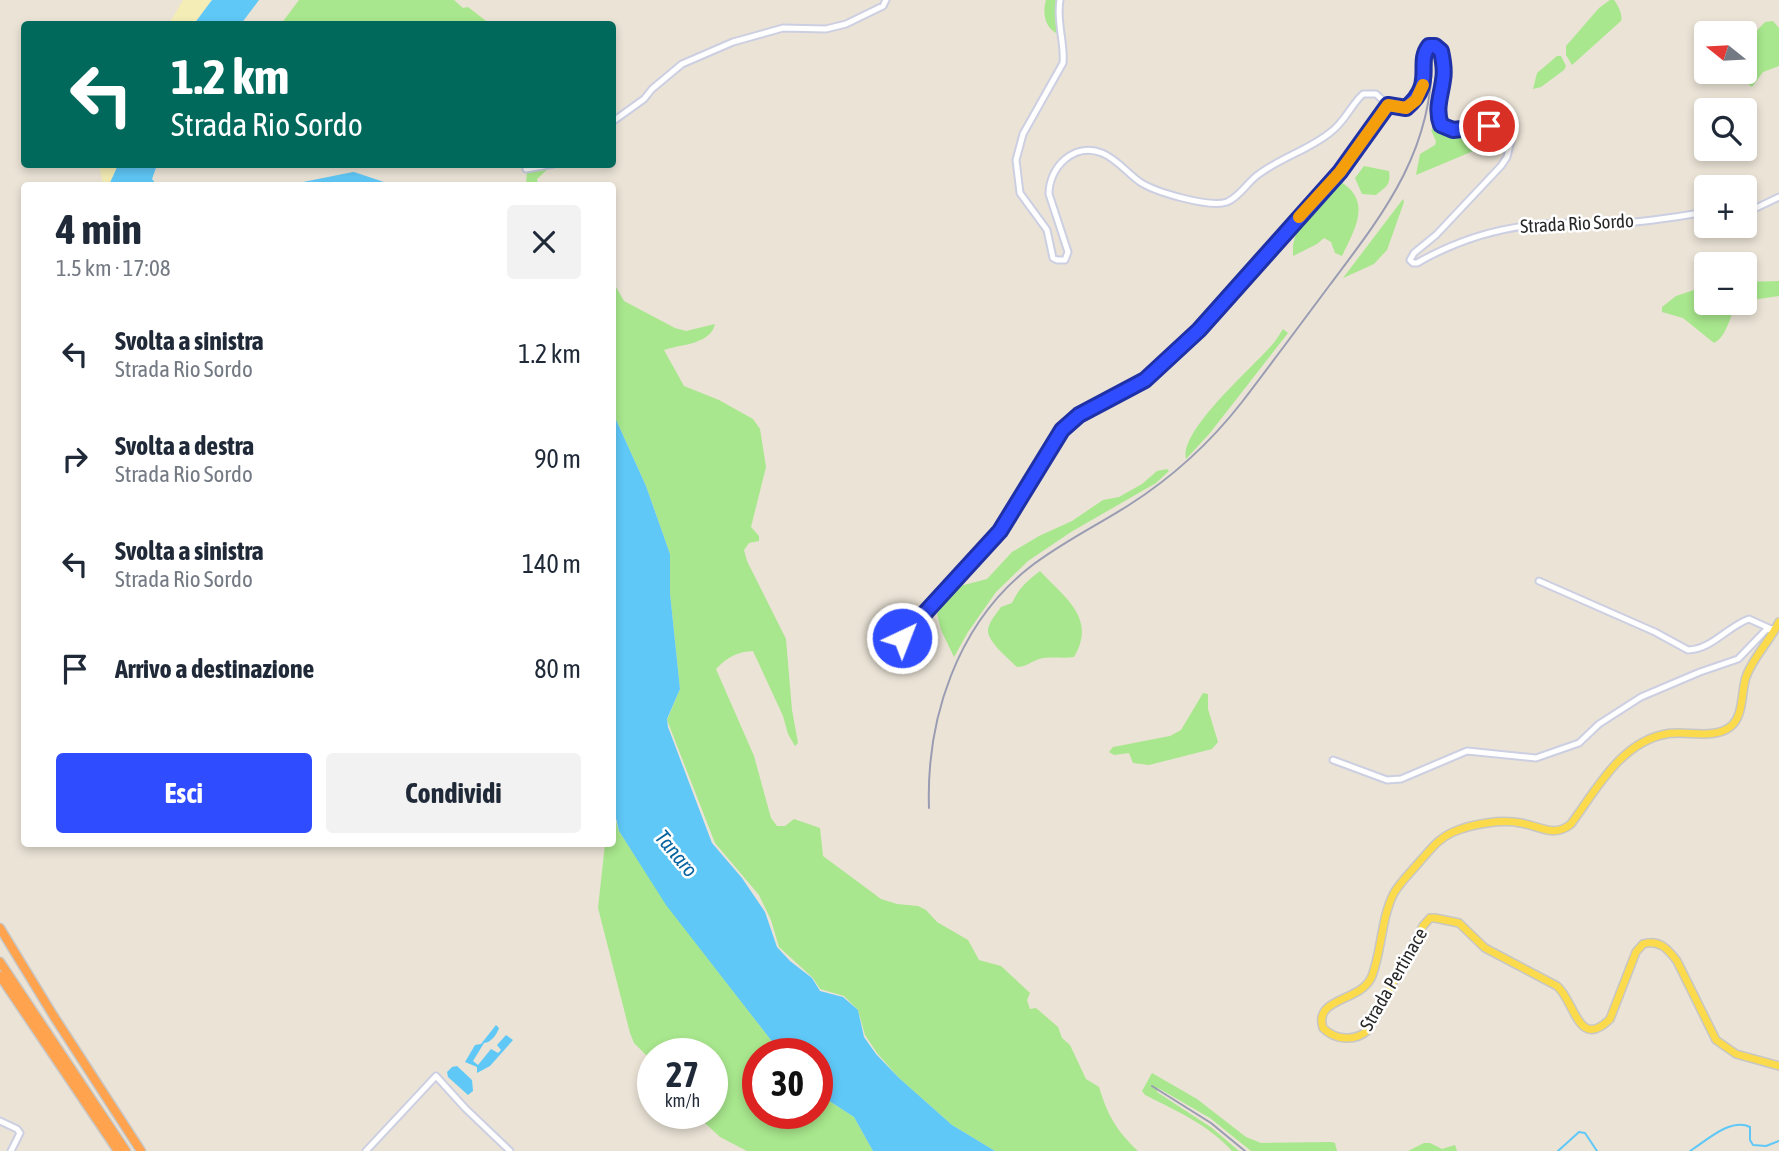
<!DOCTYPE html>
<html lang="it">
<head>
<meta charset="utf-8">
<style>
  :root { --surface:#fff; --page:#f2f2f3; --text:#1f2937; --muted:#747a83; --accent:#304cff }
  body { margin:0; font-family:"Asap Condensed",sans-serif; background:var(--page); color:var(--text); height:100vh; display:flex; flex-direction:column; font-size:26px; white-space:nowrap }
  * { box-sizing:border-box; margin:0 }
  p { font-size:23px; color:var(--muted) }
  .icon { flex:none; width:38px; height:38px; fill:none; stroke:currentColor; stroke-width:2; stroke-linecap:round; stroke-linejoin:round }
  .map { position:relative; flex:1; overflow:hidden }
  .side { position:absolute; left:21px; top:182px; width:595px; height:665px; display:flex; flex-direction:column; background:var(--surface); border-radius:7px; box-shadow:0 4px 10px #0003 }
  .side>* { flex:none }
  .top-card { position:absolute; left:21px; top:21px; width:595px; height:147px; border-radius:7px; box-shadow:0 4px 10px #0003; background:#00695c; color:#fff; overflow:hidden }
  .needle { width:46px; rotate:288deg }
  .tools { position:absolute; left:1694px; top:21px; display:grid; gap:14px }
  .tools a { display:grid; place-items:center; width:63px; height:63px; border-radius:7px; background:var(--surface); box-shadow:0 4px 10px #0003; font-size:35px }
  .speed { position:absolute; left:637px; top:1038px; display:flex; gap:14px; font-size:35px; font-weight:700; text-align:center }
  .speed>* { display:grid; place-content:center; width:91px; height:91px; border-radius:50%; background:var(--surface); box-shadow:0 4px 10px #0003; line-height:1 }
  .speed small { font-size:18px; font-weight:400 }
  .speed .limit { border:10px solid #d22; background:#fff; color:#111 }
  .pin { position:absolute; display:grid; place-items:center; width:60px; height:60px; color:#fff; margin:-30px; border:4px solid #fff; border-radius:50%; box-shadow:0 2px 7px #0007 }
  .me { position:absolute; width:77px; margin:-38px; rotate:43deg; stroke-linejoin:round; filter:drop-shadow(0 0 5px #0008) }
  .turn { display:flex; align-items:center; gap:24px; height:147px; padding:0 35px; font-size:32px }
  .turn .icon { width:91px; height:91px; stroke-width:2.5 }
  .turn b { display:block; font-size:49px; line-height:60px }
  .round { display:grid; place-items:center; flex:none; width:74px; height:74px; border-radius:7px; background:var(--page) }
  .headline { display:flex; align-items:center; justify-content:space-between; height:119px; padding:0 35px }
  h1 { font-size:42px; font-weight:700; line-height:52px }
  .action { display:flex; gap:14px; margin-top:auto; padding:14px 35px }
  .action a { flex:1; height:80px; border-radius:7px; background:var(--accent); color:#fff; font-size:28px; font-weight:700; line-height:80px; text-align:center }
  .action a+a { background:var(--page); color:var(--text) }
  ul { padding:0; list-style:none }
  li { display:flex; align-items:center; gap:21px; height:105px; padding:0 35px }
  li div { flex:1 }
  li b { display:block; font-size:26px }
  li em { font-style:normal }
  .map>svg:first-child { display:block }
  .green { fill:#a8e78d }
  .sand { fill:#f4edb5 }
  .water { fill:#5fc8f7 }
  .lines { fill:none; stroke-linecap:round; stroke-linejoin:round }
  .stream { stroke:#5fc8f7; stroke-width:2 }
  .minor-casing { stroke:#cccfe2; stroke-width:9 }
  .major-casing { stroke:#c7c7c7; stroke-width:10 }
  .highway-casing { stroke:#c7c7c7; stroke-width:11 }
  .minor { stroke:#fff; stroke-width:5 }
  .major { stroke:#fbda4b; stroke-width:7 }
  .highway { stroke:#ffa34e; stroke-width:8 }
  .rail { stroke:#999cb3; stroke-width:2 }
  .route-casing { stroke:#1f31a6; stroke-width:18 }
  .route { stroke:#304cff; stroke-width:12 }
  .slow { stroke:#f59e0b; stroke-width:12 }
  .labels { text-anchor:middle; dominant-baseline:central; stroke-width:5; stroke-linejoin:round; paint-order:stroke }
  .street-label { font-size:19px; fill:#272727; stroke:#fff }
  .water-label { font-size:21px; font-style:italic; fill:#03629f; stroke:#fff }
</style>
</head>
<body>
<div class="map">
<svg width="1779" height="1151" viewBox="0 0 1779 1151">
  <rect width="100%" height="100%" fill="#ebe3d6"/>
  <!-- green -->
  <path class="green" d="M299 0H454L463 8 468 7 490 24H281Z
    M1046 0H1058L1060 35C1045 29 1042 14 1046 0Z
    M1610 0H1614C1618 5 1623 15 1621 21L1572 65 1566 55V46L1599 8Z
    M1773 21 1779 28V66L1763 72 1752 87 1748 84 1745 43 1765 22Z
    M1557 56H1561L1566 66 1564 70 1541 87 1533 89 1537 73Z
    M1435 127C1456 142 1477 126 1499 132L1502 139 1416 175 1420 154 1435 145 1436 141 1431 130Z
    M1364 166 1389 171C1391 186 1386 186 1376 195L1362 194 1355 178Z
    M543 168 548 169 537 179 538 185 526 186 527 170Z
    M1339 181C1373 200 1355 229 1342 256L1335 253 1331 242 1324 238 1317 244 1293 256V245L1299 222 1334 183Z
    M1403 199 1404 202 1387 250 1374 264 1343 278Z
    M612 280 624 301 675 328 686 331 715 324C710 345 681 344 664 350L684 386 719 400 753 419 760 429 766 467 751 527 759 536V541L749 543 744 550 747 561 786 639 792 710 798 743 795 746 788 734 783 716 753 651C736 652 728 657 716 669L754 756 771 818 777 826H785L794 819 820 828 823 856 881 899 897 904 918 906 926 910 937 922 968 940 979 960 1001 966 1030 993 1027 1000 1030 1009 1036 1008 1058 1027 1062 1038 1070 1045 1086 1079 1099 1087C1108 1116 1116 1130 1138 1151H995L952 1125 899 1078 877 1053 865 1035 858 1010 844 996 820 989 813 978 779 947 771 920 759 895 715 843 667 720 680 689 670 593V554L646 486 613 413Z
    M1779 281V296L1745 301V282Z
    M1706 286V303H1738C1729 315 1728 336 1714 343L1683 318 1662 312V307L1676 296Z
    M1283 329 1288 333 1210 433 1186 459C1179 431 1252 368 1270 347 1275 342 1279 335 1283 329Z
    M1167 469 1169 471 1156 483 1071 532 1028 561 996 592 968 632 954 657 941 630 937 614 945 600 960 586 987 579 1012 552 1039 536 1072 521 1103 500 1119 497 1142 484 1157 471Z
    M1040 571C1065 598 1097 618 1074 657 1063 659 1050 656 1039 659 1031 662 1025 667 1017 667 1009 659 990 644 988 632 987 624 997 613 1001 607L1012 603C1018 589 1027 581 1040 571Z
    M1203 693 1208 694V709L1218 742 1212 749 1149 765 1133 763 1129 753 1114 755 1109 752 1113 747 1170 736 1181 730Z
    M613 821H616L619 831 667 905 781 1053 758 1054V1113H817V1093L854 1117 873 1151H747L720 1137 694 1113H712V1054H653V1062L634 1043 630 1033 598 908 605 844H612Z
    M1152 1073 1197 1099 1246 1137 1261 1143 1331 1142 1335 1143 1337 1151H1251L1210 1118 1158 1088 1157 1092 1212 1128 1239 1151H1232C1209 1125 1175 1110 1145 1095L1142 1091Z
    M1424 1143H1430L1442 1149 1455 1145 1457 1151H1408Z"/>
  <!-- sand -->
  <path class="sand" d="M183 0H212L194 24H169Z
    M99 165H118L109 185H103Z"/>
  <!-- water -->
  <path class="water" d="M212 0H259L241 24H194Z
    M118 165H157L152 179 157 185H109Z
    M354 172 393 185H288L353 172Z
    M613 413 646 486 670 554V593L680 689 667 719 668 727 712 843 742 878 765 912 777 947 790 961 812 978 820 991 843 997 858 1010 864 1037 876 1054 899 1078 952 1125 995 1151H873L854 1117 817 1093V1054L781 1053 666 905 619 831 612 801Z
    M496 1025 499 1028C497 1034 491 1043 484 1043L473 1061 478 1065 491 1049 498 1053 501 1050 497 1045 506 1035 513 1040 490 1066 477 1073V1067L465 1062 475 1045 481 1044Z
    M457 1066 472 1080 473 1091 468 1095 448 1077 447 1072 452 1067Z"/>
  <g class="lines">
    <!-- stream -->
    <path class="stream" d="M1558 1151 1579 1132 1585 1133 1597 1151
      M1690 1151C1706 1141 1731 1117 1750 1127V1140L1753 1145 1766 1146 1779 1141"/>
    <!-- minor casing -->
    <g class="minor-casing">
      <path id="minor" d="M1060 0C1056 21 1065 43 1063 63L1023 134 1016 160 1020 193 1047 230 1053 258 1057 260H1065L1068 252 1049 194C1049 167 1074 142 1102 153 1117 159 1127 173 1140 182 1155 192 1209 208 1227 202 1241 196 1247 182 1259 174 1282 157 1311 149 1332 131 1345 121 1351 105 1363 94H1376L1388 105
        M1388 105 1406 108C1436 83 1415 63 1428 46H1435L1441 51 1444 70 1438 106 1441 125C1465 142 1498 109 1511 141L1507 157 1501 166 1436 235 1414 253 1410 260 1413 263H1417C1462 237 1514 223 1567 223 1577 223 1588 226 1599 225 1634 223 1672 218 1706 212
        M612 122 644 99 652 89 682 64 733 42 783 28 826 29 846 24 883 6 886 0
        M526 169 554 164
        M1745 209 1756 208 1779 197
        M1539 581 1655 632 1688 650C1711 650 1728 626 1749 619L1769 628
        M887 655 1000 531 1062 430 1079 415 1145 380 1200 330 1340 171 1388 105
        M1333 760 1387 780 1401 779 1467 751 1536 758 1579 743 1599 724 1641 697 1700 672 1738 659 1766 630 1776 628
        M0 1121 17 1129 20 1133 11 1151
        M366 1151 436 1076 465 1108 510 1151"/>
    </g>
    <!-- major casing -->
    <g class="major-casing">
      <path id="major" d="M1779 622C1770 641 1753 657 1746 677 1741 692 1744 717 1730 727 1713 740 1686 730 1666 734 1621 742 1596 790 1571 824 1554 838 1540 826 1521 823 1501 819 1472 824 1453 832 1439 838 1431 849 1421 860 1412 871 1401 881 1394 893 1381 918 1382 950 1372 976 1362 1002 1313 997 1323 1028 1335 1040 1355 1042 1368 1030L1423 926 1430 918H1435L1459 923 1485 948 1557 986C1575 1001 1578 1051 1610 1019L1636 952 1643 944C1659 939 1668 949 1677 961L1716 1040 1736 1054 1779 1066"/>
    </g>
    <!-- highway casing -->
    <g class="highway-casing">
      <path id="highway" d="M0 928 53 1015 141 1151
        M0 962 126 1151
        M0 976 118 1151"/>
    </g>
    <!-- minor -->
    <use href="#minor" class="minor"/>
    <!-- major -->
    <use href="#major" class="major"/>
    <!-- highway -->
    <use href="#highway" class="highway"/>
    <!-- rail -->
    <path class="rail" d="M929 808C926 719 957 624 1030 567 1061 543 1096 526 1129 505 1173 477 1210 443 1242 402 1271 364 1300 325 1329 286 1384 213 1434 150 1432 53
      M1152 1086 1211 1123 1245 1151"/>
  </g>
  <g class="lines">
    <!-- route casing -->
    <g class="route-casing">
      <path id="route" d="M902 638 1000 531 1062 430 1079 415 1145 380 1199 330 1340 172 1388 105 1406 108C1436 83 1415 64 1429 46H1435L1441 51C1443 60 1445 70 1443 80 1441 96 1435 109 1441 125L1453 130 1489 126"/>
    </g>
    <!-- route -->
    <use href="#route" class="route"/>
    <!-- slow -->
    <path class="slow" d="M1299 217 1340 172 1388 105 1406 108 1416 100 1423 85"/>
  </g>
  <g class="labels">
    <!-- street labels -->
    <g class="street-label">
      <text transform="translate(1577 223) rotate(-3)">Strada Rio Sordo</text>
      <text transform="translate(1393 979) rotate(-60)">Strada Pertinace</text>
    </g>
    <!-- water labels -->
    <g class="water-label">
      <text transform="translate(677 853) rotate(50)">Tanaro</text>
    </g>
  </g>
</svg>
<div class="tools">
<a><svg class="needle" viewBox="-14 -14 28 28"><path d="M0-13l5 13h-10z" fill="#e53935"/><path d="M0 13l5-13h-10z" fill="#747a83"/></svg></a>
<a><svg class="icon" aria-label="search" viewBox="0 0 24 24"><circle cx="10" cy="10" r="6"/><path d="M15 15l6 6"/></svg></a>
<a>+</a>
<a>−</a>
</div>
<div class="speed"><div>27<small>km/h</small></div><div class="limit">30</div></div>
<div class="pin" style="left:1489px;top:126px;background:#d93025"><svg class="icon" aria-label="arrive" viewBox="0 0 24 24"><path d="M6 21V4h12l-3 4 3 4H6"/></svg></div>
<svg class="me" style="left:902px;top:638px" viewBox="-20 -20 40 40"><circle r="17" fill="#304cff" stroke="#fff" stroke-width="3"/><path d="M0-11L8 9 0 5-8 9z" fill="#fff"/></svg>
<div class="top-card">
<div class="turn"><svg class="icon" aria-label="left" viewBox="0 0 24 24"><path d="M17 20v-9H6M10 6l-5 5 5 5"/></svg><div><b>1.2 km</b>Strada Rio Sordo</div></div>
</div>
<section class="side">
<div class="headline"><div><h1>4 min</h1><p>1.5 km · 17:08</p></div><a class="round"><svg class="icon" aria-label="close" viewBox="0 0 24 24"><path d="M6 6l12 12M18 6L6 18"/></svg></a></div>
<ul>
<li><svg class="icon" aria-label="left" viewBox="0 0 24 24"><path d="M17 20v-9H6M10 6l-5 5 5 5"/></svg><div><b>Svolta a sinistra</b><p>Strada Rio Sordo</p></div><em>1.2 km</em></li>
<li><svg class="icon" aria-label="right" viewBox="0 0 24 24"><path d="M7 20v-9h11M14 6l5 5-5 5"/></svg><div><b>Svolta a destra</b><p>Strada Rio Sordo</p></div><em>90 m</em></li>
<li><svg class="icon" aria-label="left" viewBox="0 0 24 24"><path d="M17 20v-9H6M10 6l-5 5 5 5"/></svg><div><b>Svolta a sinistra</b><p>Strada Rio Sordo</p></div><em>140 m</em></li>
<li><svg class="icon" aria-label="arrive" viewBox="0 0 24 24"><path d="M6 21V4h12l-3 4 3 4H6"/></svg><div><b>Arrivo a destinazione</b></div><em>80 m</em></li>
</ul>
<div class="action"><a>Esci</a><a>Condividi</a></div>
</section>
</div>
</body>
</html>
